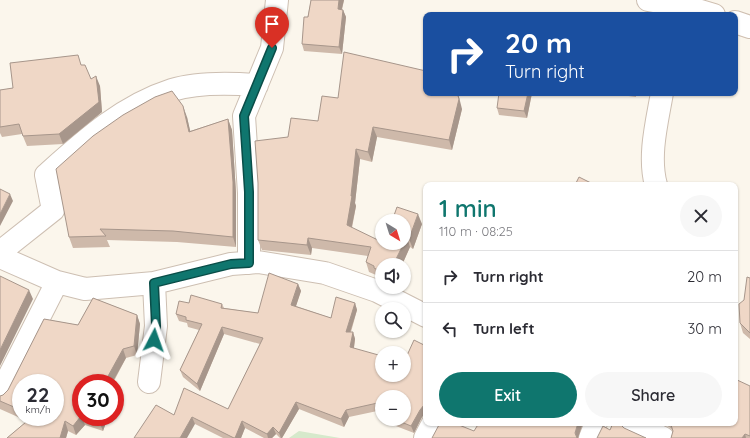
<!DOCTYPE html>
<html lang="en">
<head>
<meta charset="utf-8">
<style>
  :root { --surface:#fff; --page:#f7f7f7; --text:#2b2b33; --muted:#7c7c81; --line:#e1e1e2; --accent:#0f766e }
  body { margin:0; font-family:Quicksand,sans-serif; background:var(--page); color:var(--text); height:100vh; display:flex; flex-direction:column; font-size:15px; white-space:nowrap }
  * { box-sizing:border-box; margin:0 }
  p { font-size:13px; color:var(--muted) }
  .icon { flex:none; width:22px; height:22px; fill:none; stroke:currentColor; stroke-width:2; stroke-linecap:round; stroke-linejoin:round }
  .map { position:relative; flex:1; overflow:hidden }
  .sheet { position:absolute; left:423px; top:182px; width:315px; height:244px; display:flex; flex-direction:column; background:var(--surface); border-radius:8px; box-shadow:0 1px 3px #0004 }
  .sheet>* { flex:none }
  .banner { position:absolute; left:423px; top:12px; width:315px; height:84px; border-radius:8px; box-shadow:0 1px 3px #0004; background:#1a4fa0; color:#fff; overflow:hidden }
  .needle { width:26px; rotate:142deg }
  .fabs { position:absolute; left:375px; top:214px; display:grid; gap:8px }
  .fabs a { display:grid; place-items:center; width:36px; height:36px; border-radius:50%; background:var(--surface); box-shadow:0 1px 3px #0004; font-size:20px }
  .speed { position:absolute; left:12px; top:374px; display:flex; gap:8px; font-size:20px; font-weight:700; text-align:center }
  .speed>* { display:grid; place-content:center; width:52px; height:52px; border-radius:50%; background:var(--surface); box-shadow:0 1px 3px #0004; line-height:1 }
  .speed small { font-size:10px; font-weight:400 }
  .speed .limit { border:6px solid #d22; background:#fff; color:#111 }
  .pin { position:absolute; display:grid; place-items:center; width:34px; height:34px; color:#fff; margin:-41px -17px; border-radius:50% 50% 50% 0; rotate:-45deg; box-shadow:0 0 4px #0007 }
  .pin .icon { rotate:45deg }
  .me { position:absolute; width:44px; margin:-22px; rotate:4deg; stroke-linejoin:round; filter:drop-shadow(0 0 3px #0008) }
  .turn { display:flex; align-items:center; gap:14px; height:84px; padding:0 16px; font-size:18px }
  .turn .icon { width:52px; height:52px; stroke-width:2.5 }
  .turn b { display:block; font-size:28px; line-height:34px }
  .round { display:grid; place-items:center; flex:none; width:42px; height:42px; border-radius:21px; background:var(--page) }
  .overview { display:flex; align-items:center; justify-content:space-between; height:68px; padding:0 16px }
  h1 { font-size:24px; font-weight:600; line-height:30px; color:var(--accent) }
  .button { display:flex; gap:8px; margin-top:auto; padding:8px 16px }
  .button a { flex:1; height:46px; border-radius:24px; background:var(--accent); color:#fff; font-size:16px; font-weight:600; line-height:46px; text-align:center }
  .button a+a { background:var(--page); color:var(--text) }
  ul { padding:0; list-style:none }
  li { display:flex; align-items:center; gap:12px; height:52px; padding:0 16px; border-top:1px solid var(--line) }
  li div { flex:1 }
  li b { display:block; font-size:15px }
  li em { font-style:normal }
  .map>svg:first-child { display:block }
  .green { fill:#d6e9cb }
  .lines { fill:none; stroke-linecap:round; stroke-linejoin:round }
  .street-casing { stroke:#cdbfb2; stroke-width:24 }
  .secondary-casing { stroke:#cfbfb0; stroke-width:24 }
  .street { stroke:#fff; stroke-width:22 }
  .secondary { stroke:#fff; stroke-width:22 }
  .wall { fill:#ceb9aa; fill-rule:evenodd }
  .shaded-wall { fill:#a7968b }
  .building { fill:#efd7c6; stroke:#a7968b }
  .route-casing { stroke:#0a4d48; stroke-width:10 }
  .route { stroke:#0f766e; stroke-width:7 }
</style>
</head>
<body>
<div class="map">
<svg width="750" height="438" viewBox="0 0 750 438">
  <rect width="100%" height="100%" fill="#fbf6ec"/>
  <!-- green -->
  <path class="green" d="M299 431 340 438H289Z"/>
  <g class="lines">
    <!-- street casing -->
    <g class="street-casing">
      <path id="street" d="M648 0 687 7 684 15
        M656 185C648 156 657 122 662 93
        M0 252 53 210 46 175C84 141 122 106 172 90 197 82 231 83 257 85
        M0 257 57 282 85 289 154 283 231 264 258 262 325 273 377 291 426 316
        M249 263V193L244 116 272 48 277 0
        M149 382 156 326 154 283
        M0 394 57 282
        M632 423 663 438
        M425 438 433 423
        M590 438 596 423"/>
    </g>
    <!-- secondary casing -->
    <g class="secondary-casing">
      <path id="secondary" d="M688 0 687 7 714 15
        M735 22 750 27"/>
    </g>
    <!-- street -->
    <use href="#street" class="street"/>
    <!-- secondary -->
    <use href="#secondary" class="secondary"/>
  </g>
  <!-- wall -->
  <path class="wall" d="M311 0H344L342 10H343L346 17 342 54 304 51 302 44Z
    M82 65 91 79 100 86 102 112 63 144 27 146 22 134 2 137 0 133V90L13 88Z
    M532 93 527 118 499 115 497 108Z
    M606 93H636V97Z
    M462 109 452 150 377 137 372 162 360 159 355 203 356 206 352 228 382 243H404V221L422 224 413 249 410 247 402 265H382V280L377 278 376 275 369 272 366 262 368 256 312 248 311 255 262 250 258 240 288 137 318 121Z
    M187 117 190 131 228 119 232 130 236 193V247L177 242 107 240 110 247 73 248 69 237Z
    M750 278V339L743 333 740 323Z
    M298 284 301 291 296 306 331 318 355 303 357 310 351 332H353L355 339 354 348 404 375 426 346V413L422 417 414 433 388 423 387 419H404V397H382V410L349 417 344 427 299 409 282 438H280L276 434 272 438H264L245 428 241 438H223L195 424 174 415 228 409 260 344 224 334 200 391 183 377 180 370 199 330 188 327 187 323 179 321 176 314 189 303 222 304 224 308 258 313Z
    M93 298 137 315 140 324 137 355 126 358 114 381H115L118 391 115 398V383H81V417H108L103 431 85 425 76 435 68 431 66 438H7L27 421 0 409V396L3 395 8 390 44 319 78 325ZM21 383H55V417H21Z
    M750 386V438H671L673 431 669 427 661 423H735Z"/>
  <!-- shaded-wall -->
  <path class="shaded-wall" d="M339 0H344L340 16 338 9Z
    M343 10 346 17 342 54 339 47Z
    M96 76 100 86 102 112 63 144 59 134Z
    M457 93H458L462 109 452 150 449 140Z
    M528 93H532L527 118 524 111Z
    M183 106 187 117 193 143 189 132Z
    M228 119 232 130 236 193V247L233 237Z
    M373 127 377 137 372 162 368 152Z
    M356 149 360 159 355 203 356 206 350 235 347 225Z
    M10 194 13 201 0 226V214Z
    M418 214 422 224 413 249 409 239Z
    M407 237 410 247 402 265H393Z
    M308 238 312 248 311 255 307 245Z
    M298 284 301 291 294 312 291 305Z
    M29 290 33 299 0 366V350Z
    M355 303 357 310 348 339 346 332Z
    M137 315 140 324 137 355 134 346Z
    M222 327 224 334 200 391 197 384Z
    M353 332 355 339 353 354 350 347Z
    M123 349 126 358 112 383 107 378Z
    M115 381 118 391 115 398V383H114Z
    M296 402 299 409 282 438H281L279 433Z
    M424 405 426 410V413L422 417 414 433 411 426 420 410Z
    M346 410 349 417 344 427 341 419Z
    M81 416 85 425 76 435 73 426Z
    M101 417H108L103 431 99 421Z
    M192 417 195 424 187 438H180Z
    M65 421 68 431 66 438H60Z
    M242 421 245 428 241 438H235Z
    M578 423H583L578 438H577L575 433Z
    M273 427 276 434 272 438H268L267 434Z
    M745 434 746 438H742Z"/>
  <!-- building -->
  <path class="building" d="M311 0H339L338 9 343 10 339 47 302 44 304 17H308Z
    M344 52 426 71V93H457L459 99 449 140 373 127 368 152 356 149 351 196H352L347 225 382 242V243H404L393 265H382V272L374 268V266L366 262 371 247 308 238 307 245 258 240V183L255 141 288 137 291 118 318 121 322 96 338 98Z
    M78 55 81 65H85L91 79 96 76 99 102 59 134 23 136 19 124 0 127V90L13 88 10 63Z
    M172 91 183 106 189 132 228 119 233 182V237L173 231 100 229 106 236 69 237 56 169 93 136 123 115 155 97Z
    M499 93H528L524 111 497 108Z
    M579 177 595 185H575Z
    M0 189 10 194 0 214Z
    M397 207 418 214 409 239 407 237 404 243V221H392Z
    M269 273 298 284 291 305 331 318 336 297 355 303 346 332H353L350 347 382 356V375H404V362L414 340 426 346V405H424L420 410 411 426 394 419H404V397H382V402L346 410 341 419 296 402 279 433 273 427 267 434 242 421 235 438H234L192 417 180 438H134L156 405 174 415 184 388 228 409 263 338 222 327 197 384 180 370 202 324 186 320V317L176 314 179 301 189 303 191 295 222 304 221 308 258 313Z
    M0 276 29 290 0 350Z
    M747 277 750 278V333L740 323 739 304 744 300Z
    M93 298 137 315 134 346 123 349 107 378 115 381 114 383H81V416L73 426 65 421 60 438H7L32 417H55V383H21V410L0 401V396L3 395 8 390 44 319 78 325Z
    M735 379 750 386V436L745 434 742 438H671L673 431 671 425 669 423H735Z
    M85 417H101L99 421Z
    M440 423H454L474 431 479 423H578L575 433 577 438H432Z
    M613 423H619L624 428 646 438H597L603 426 610 430Z"/>
  <g class="lines">
    <!-- route casing -->
    <g class="route-casing">
      <path id="route" d="M154 340 156 326 154 283 231 264 249 263V192L244 116 272 48"/>
    </g>
    <!-- route -->
    <use href="#route" class="route"/>
  </g>
</svg>
<div class="fabs">
<a><svg class="needle" viewBox="-14 -14 28 28"><path d="M0-13l5 13h-10z" fill="#e53935"/><path d="M0 13l5-13h-10z" fill="#7c7c81"/></svg></a>
<a><svg class="icon" aria-label="sound" viewBox="0 0 24 24"><path d="M4 9h4l5-4v14l-5-4H4zM17 9q2 3 0 6"/></svg></a>
<a><svg class="icon" aria-label="search" viewBox="0 0 24 24"><circle cx="10" cy="10" r="6"/><path d="M15 15l6 6"/></svg></a>
<a>+</a>
<a>−</a>
</div>
<div class="speed"><div>22<small>km/h</small></div><div class="limit">30</div></div>
<div class="pin" style="left:272px;top:48px;background:#d93025"><svg class="icon" aria-label="arrive" viewBox="0 0 24 24"><path d="M6 21V4h12l-3 4 3 4H6"/></svg></div>
<svg class="me" style="left:154px;top:340px" viewBox="-20 -20 40 40"><path d="M0-17L14 15 0 8-14 15z" fill="#0f766e" stroke="#fff" stroke-width="4"/></svg>
<div class="banner">
<div class="turn"><svg class="icon" aria-label="right" viewBox="0 0 24 24"><path d="M7 20v-9h11M14 6l5 5-5 5"/></svg><div><b>20 m</b>Turn right</div></div>
</div>
<section class="sheet">
<div class="overview"><div><h1>1 min</h1><p>110 m · 08:25</p></div><a class="round"><svg class="icon" aria-label="close" viewBox="0 0 24 24"><path d="M6 6l12 12M18 6L6 18"/></svg></a></div>
<ul>
<li><svg class="icon" aria-label="right" viewBox="0 0 24 24"><path d="M7 20v-9h11M14 6l5 5-5 5"/></svg><div><b>Turn right</b></div><em>20 m</em></li>
<li><svg class="icon" aria-label="left" viewBox="0 0 24 24"><path d="M17 20v-9H6M10 6l-5 5 5 5"/></svg><div><b>Turn left</b></div><em>30 m</em></li>
</ul>
<div class="button"><a>Exit</a><a>Share</a></div>
</section>
</div>
</body>
</html>
